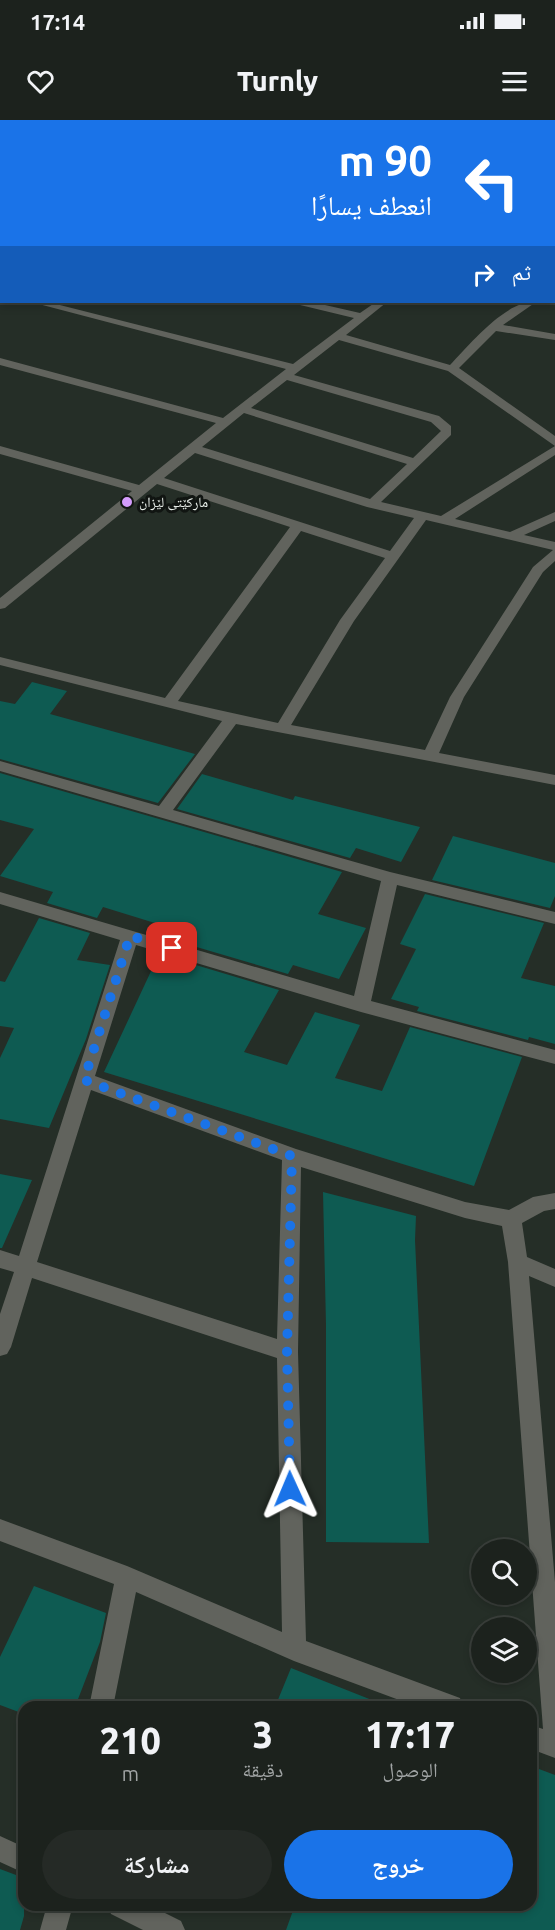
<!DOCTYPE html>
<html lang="ar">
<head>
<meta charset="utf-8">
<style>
  :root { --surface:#1c221d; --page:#252a26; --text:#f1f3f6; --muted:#a0a4a4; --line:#3a3f3b; --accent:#1a73e8 }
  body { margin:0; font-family:Ubuntu,"Noto Naskh Arabic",sans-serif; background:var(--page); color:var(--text); direction:rtl; height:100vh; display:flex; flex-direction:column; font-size:22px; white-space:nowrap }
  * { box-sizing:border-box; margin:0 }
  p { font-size:20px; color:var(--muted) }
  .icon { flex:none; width:33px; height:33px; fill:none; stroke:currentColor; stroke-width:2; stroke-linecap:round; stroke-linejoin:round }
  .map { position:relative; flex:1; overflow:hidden; direction:ltr }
  .side { position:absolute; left:18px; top:1581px; width:519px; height:210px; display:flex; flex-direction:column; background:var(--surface); border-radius:18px; box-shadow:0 3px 9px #0003,0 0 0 2px var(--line); direction:rtl }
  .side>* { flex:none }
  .guide { position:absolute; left:0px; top:0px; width:555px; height:183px; box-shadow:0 3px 9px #0003,0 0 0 2px var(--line); direction:rtl; background:#1a73e8; color:#fff; overflow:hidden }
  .controls { position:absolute; left:471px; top:1419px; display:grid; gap:12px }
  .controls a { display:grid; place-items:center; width:66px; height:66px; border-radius:50%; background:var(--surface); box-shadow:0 3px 9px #0003,0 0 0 2px var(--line); font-size:30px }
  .pin { position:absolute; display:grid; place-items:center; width:51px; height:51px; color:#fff; margin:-26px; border-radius:12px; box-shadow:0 3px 9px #0006 }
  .me { position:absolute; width:66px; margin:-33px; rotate:359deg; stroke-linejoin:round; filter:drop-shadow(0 0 4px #0008) }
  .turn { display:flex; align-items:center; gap:21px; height:126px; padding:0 24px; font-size:27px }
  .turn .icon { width:78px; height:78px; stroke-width:2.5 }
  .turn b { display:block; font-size:42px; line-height:51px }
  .then { display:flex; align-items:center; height:57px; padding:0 24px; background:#0003; gap:12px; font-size:22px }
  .eta { display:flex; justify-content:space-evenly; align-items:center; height:102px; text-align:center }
  .eta b { font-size:36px; font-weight:800; line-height:42px }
  .action { display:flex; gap:12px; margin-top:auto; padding:12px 24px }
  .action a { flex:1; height:69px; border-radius:36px; background:var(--accent); color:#fff; font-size:24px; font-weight:800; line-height:69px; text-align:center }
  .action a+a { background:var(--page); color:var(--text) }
  .status { display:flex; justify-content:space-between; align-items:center; height:42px; padding:0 30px; background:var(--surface); direction:ltr }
  .status svg { height:16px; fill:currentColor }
  header { display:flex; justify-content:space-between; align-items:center; height:78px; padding:0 24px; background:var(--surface); font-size:27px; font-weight:800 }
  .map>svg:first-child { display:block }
  .building { fill:#0e5b52 }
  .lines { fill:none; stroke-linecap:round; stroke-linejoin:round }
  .street { fill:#61635d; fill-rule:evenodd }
  .route { stroke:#1a73e8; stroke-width:10; stroke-dasharray:0 18 }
  .poi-dot { fill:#d49cfc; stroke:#111512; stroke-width:2 }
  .labels { text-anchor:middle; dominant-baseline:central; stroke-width:6; stroke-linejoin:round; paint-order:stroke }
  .far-poi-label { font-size:14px; fill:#eaf0eb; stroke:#111512; text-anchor:start }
</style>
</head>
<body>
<div class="status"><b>17:14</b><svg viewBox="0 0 49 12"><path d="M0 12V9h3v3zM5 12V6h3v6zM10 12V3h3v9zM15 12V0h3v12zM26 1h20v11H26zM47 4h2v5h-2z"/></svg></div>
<header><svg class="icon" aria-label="menu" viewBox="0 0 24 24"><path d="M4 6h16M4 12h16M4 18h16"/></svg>Turnly<svg class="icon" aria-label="heart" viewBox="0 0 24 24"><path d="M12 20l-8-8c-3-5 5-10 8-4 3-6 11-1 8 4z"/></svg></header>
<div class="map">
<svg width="555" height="1810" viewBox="0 0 555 1810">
  <rect width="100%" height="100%" fill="#252e27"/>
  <!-- building -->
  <path class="building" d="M32 562 67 571 50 594 195 634 158 683 0 639V581L15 584Z
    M0 653 342 752 318 794 366 808 339 859 293 845 288 854 166 818 171 808 103 787 97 798 47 783 53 772 0 756 34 709 0 700Z
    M202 654 293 680 295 676 420 707 401 742 356 728 350 738 177 689Z
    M453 716 555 743V776L550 788 432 760Z
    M425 774 544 803 521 858 555 866V924L529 917 528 920 417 891 419 887 391 879 416 829 400 824Z
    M39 798 90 813 77 840 110 845 86 919 49 1008 0 999V938L14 908 0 906V861L5 862Z
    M159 834 279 870 244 932 287 945 315 892 360 905 335 958 382 971 410 907 522 937 474 1066 104 952Z
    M0 1054 32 1060 2 1128H0Z
    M323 1072 416 1096 415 1120 429 1423 326 1422V1205Z
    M34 1466 106 1493 100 1522 75 1587H24V1594L0 1585V1537Z
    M291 1548 387 1586V1587H275Z
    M531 1646 555 1655V1810H286L295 1785H531Z
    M0 1749 24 1758V1796L20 1810H0Z"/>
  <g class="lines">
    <!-- street -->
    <path class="street" d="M91 0H102L90 2Z
      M105 0H120L121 2H106Z
      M314 0H329L330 2H315Z
      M531 0H547L548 2H532Z
      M0 27H2V33H0Z
      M0 42H2V49L0 48Z
      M2 58V65H0V59Z
      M0 105H2V111H0Z
      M554 108H555V114H554Z
      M0 169H2V175H0Z
      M31 182H48L293 244 354 198 296 184 295 182H312L360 193 376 182H387L346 215 450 245C469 225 507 179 536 182L503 205 555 214V220L496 211 459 248 555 316V326L448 251 339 220 294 255 439 296 451 306V315L381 382 441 396 555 326V335L455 399 510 412 555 392V401L524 415 555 422V441L543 452 464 577 439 633 555 655V665L236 604 173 690 390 752 555 792V804L397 765 371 881 555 930V944L361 892 136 825 95 956 296 1029 465 1082 509 1090 533 1077 555 1073V1089L544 1091 522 1103 527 1137 555 1149V1167L529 1156 555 1462V1638L531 1629V1605L543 1609 508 1142 502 1106 465 1098 301 1047 298 1232 306 1521 460 1578 463 1587H418L294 1541 136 1472 113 1587H89L114 1464 0 1421V1399L127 1446 282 1512 277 1238 32 1158 11 1227 7 1234 0 1236V1194L14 1152 0 1148V1130L19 1136 120 820 0 784V772L354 876 381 761 0 651V641L159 686 222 601 0 545V537L165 578 290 407 157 364 5 488 0 489V478L132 371 0 334V326L139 365 216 303 0 245V238L223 298 286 249ZM287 260 431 302 441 311 413 338 251 288ZM244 293 407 344 370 379 202 327ZM195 333 367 387 414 398 390 431 164 358ZM426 400 553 430 533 447 450 577 425 630 291 605 354 501ZM301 411 385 438 340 500 278 603 178 581ZM91 970 282 1040 277 1219 37 1142Z
      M0 1716 24 1727V1753L0 1742Z
      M47 1785H73L66 1810H40Z
      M107 1785H149L181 1801 185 1810H143L111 1794Z"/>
  </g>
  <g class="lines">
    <!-- route -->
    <path class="route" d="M172 828 130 816 84 960 292 1036 287 1232 290 1369"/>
  </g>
  <!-- markers -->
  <circle class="poi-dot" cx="127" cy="382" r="6"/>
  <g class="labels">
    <!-- far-poi labels -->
    <g class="far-poi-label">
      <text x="139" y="382">مارکێتی لێزان</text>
    </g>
  </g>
</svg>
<div class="controls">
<a><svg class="icon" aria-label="search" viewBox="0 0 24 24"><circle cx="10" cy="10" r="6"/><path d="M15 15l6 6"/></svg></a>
<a><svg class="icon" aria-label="layers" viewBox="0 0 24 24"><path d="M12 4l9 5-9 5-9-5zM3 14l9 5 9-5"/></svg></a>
</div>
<div class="pin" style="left:172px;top:828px;background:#d93025"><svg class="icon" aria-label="arrive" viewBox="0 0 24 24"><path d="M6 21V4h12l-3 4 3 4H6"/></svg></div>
<svg class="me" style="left:290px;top:1369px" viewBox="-20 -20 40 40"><path d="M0-17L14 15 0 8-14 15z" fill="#1a73e8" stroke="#fff" stroke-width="4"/></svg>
<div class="guide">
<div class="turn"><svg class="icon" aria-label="left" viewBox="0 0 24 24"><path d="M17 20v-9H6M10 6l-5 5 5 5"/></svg><div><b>90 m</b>انعطف يسارًا</div></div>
<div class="then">ثم<svg class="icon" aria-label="right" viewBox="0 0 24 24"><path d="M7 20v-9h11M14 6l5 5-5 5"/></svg></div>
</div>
<section class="side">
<div class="eta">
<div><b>17:17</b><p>الوصول</p></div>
<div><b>3</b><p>دقيقة</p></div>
<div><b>210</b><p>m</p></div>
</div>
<div class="action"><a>خروج</a><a>مشاركة</a></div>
</section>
</div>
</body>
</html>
